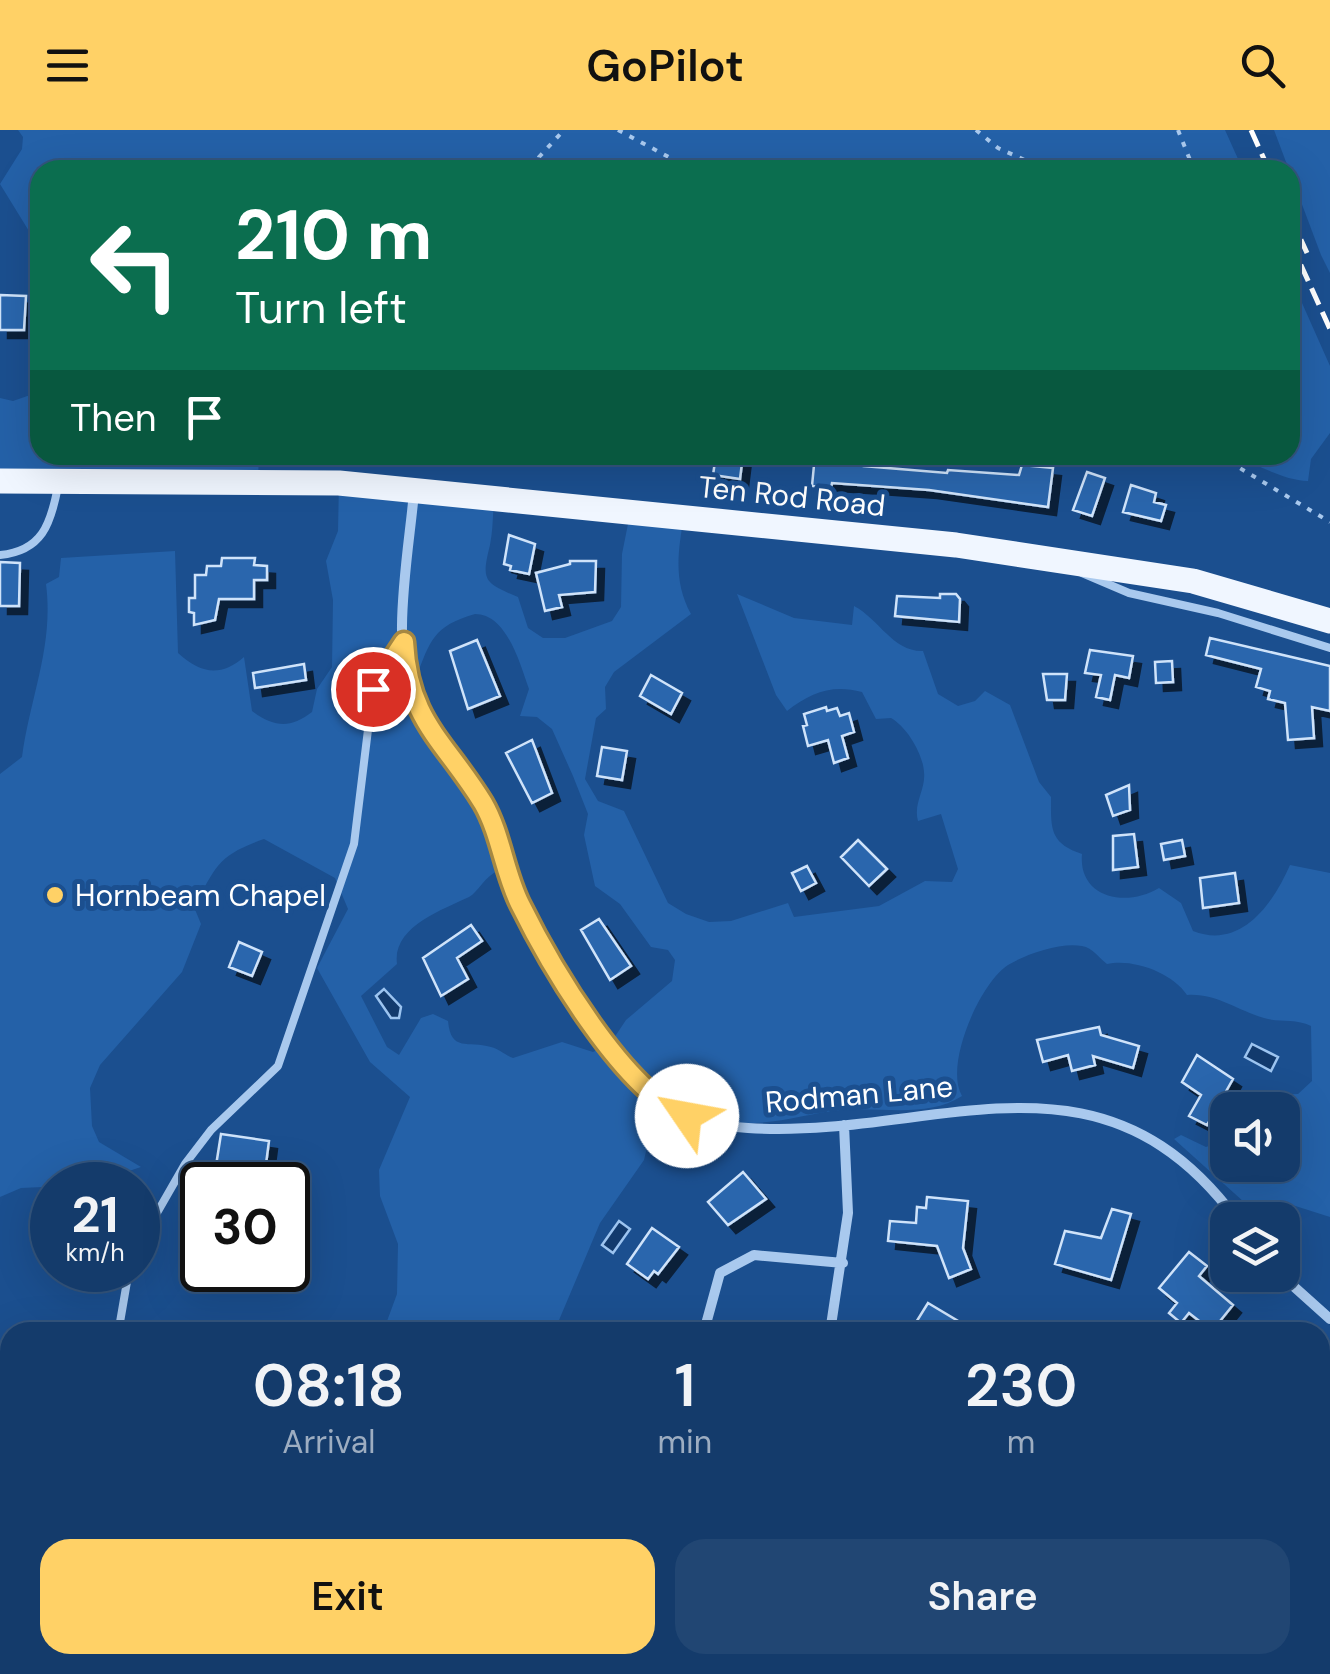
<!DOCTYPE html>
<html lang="en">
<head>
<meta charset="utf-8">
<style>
  :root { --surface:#143b6b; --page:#214673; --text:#f1f3f6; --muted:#9dadc1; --line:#33557e; --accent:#ffd166 }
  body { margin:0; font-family:"DM Sans",sans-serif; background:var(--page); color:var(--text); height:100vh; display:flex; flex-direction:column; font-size:38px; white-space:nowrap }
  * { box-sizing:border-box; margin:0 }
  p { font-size:32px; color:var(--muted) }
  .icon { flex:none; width:55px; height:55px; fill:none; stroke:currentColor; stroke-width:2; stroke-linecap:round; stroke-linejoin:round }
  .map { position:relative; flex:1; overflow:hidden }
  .panel { position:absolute; left:0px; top:1192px; width:1330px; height:352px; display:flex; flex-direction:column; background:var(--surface); border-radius:30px 30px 0 0; box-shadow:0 10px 40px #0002,0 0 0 2px var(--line) }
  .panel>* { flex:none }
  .hud { position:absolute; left:30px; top:30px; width:1270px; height:305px; border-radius:30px; box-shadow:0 10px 40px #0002,0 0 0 2px var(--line); background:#0b6e4f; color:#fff; overflow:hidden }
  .fabs { position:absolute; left:1210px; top:962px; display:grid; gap:20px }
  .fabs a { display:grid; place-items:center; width:90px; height:90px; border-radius:20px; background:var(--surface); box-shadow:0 10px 40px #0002,0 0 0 2px var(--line); font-size:50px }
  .speed { position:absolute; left:30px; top:1032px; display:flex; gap:20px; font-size:50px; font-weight:700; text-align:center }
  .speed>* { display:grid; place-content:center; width:130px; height:130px; border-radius:50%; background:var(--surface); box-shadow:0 10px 40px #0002,0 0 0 2px var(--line); line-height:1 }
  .speed small { font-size:25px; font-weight:400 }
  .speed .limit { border:5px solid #111; border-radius:15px; background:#fff; color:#111 }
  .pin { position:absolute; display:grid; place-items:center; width:85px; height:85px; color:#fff; margin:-42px; border:5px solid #fff; border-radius:50%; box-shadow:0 2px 10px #0007 }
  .me { position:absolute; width:110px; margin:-55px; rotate:303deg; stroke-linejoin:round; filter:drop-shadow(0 0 8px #0008) }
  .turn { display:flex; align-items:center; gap:35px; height:210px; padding:0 40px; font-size:45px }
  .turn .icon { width:130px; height:130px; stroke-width:2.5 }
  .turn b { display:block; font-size:70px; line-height:85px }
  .then { display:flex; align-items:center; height:95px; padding:0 40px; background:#0003; gap:20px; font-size:38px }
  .eta { display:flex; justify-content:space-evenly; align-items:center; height:170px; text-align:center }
  .eta b { font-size:60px; font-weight:600; line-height:70px }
  .action { display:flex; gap:20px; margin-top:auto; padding:20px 40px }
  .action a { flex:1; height:115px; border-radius:30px; background:var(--accent); color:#111; font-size:40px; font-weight:600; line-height:115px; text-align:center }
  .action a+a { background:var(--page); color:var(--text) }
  header { display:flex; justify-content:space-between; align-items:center; height:130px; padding:0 40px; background:var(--accent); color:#111; font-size:45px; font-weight:600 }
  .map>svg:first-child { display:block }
  .green { fill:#2461a8; fill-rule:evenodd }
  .water { fill:#123a6d; stroke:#9cc4f0; stroke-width:2.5 }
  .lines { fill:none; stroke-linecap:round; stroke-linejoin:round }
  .stream { stroke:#9cc4f0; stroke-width:5 }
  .building { fill:#2a66ad; stroke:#cfe3fa; stroke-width:2.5; filter:url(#shadow) }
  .path { stroke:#a9c9ee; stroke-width:4; stroke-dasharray:5 8; stroke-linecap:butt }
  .service { stroke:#a9c9ee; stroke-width:8 }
  .minor { stroke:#a9c9ee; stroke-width:10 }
  .primary { stroke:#f0f6ff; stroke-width:25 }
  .rail { stroke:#fff; stroke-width:5; stroke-dasharray:18 8; stroke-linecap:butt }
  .route-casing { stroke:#a68842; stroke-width:25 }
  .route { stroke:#ffd166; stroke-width:18 }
  .poi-dot { fill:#ffd166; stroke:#1b4f8f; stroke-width:4 }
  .labels { text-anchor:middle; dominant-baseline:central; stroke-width:10; stroke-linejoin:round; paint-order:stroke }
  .street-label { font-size:30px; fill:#fff; stroke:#1b4f8f }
  .poi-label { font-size:30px; fill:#fff; stroke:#1b4f8f; text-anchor:start }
</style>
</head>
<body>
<header><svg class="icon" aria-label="menu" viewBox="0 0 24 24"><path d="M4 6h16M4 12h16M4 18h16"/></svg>GoPilot<svg class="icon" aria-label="search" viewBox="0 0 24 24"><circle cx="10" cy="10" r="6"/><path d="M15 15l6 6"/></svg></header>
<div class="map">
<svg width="1330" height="1544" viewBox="0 0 1330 1544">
  <defs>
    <filter id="shadow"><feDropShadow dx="8" dy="8" stdDeviation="0" flood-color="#0009"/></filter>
  </defs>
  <rect width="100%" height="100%" fill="#1b4f8f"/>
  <!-- green -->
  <path class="green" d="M18 0H1225L1243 40H40V119L0 54 22 19 23 7Z
    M1274 0H1330V143L1321 125Z
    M1290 146 1330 236V303L1311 329 1308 351C1281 350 1256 333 1230 325H1290Z
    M40 251V325H259L258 349 0 347V268L13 271 33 264Z
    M339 352 494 367C493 382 493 400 490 415 481 451 484 453 518 467L528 498 543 508H565L612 491 621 477 622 424 631 379 684 386C678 421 673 451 691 484L614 542 605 557 606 579 596 588 585 649 598 671 624 681 668 773 686 784 709 792 731 791 788 773 794 787 879 776 925 751 952 752 958 739 941 684 918 691C913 673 926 660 924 642 923 624 907 597 891 588L876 589 862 562C833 554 811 562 787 581L776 565 737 464 794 488 852 495 854 476C879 489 893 522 923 521L938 564 958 576 975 571 985 561 1010 575 1039 652 1051 667C1051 698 1049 713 1082 724 1078 768 1126 778 1159 758L1181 773 1193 801C1241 820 1273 774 1290 735L1330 743V1087L1286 1073 1269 1082 1254 1081 1174 1009 1181 1005 1206 1017 1227 1009 1228 1035H1282V980H1246L1254 966 1298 964 1312 951 1311 896C1295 888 1280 893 1264 888 1236 880 1216 863 1187 865 1173 843 1133 828 1107 834 1099 828 1093 818 1082 816 1061 812 1026 824 1008 835 979 854 944 936 962 966 926 989 879 976 840 980 812 983 783 992 755 993 729 995 704 987 681 975L666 997 648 1013 644 1030 600 1093 554 1202H383L397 1164 398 1114 380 1066 379 1040 410 967 370 932 317 838 348 779 335 748 264 709C218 725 216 736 194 777L201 794 182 842 100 935 90 958 92 996 99 1012 141 1037 87 1055 21 1058 0 1067V644L22 627C30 567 54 516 46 454L59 447 61 428 175 421 178 523C201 544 221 547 244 527L252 581C274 597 290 599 312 582L317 559 332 537 333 470 326 431 338 401ZM475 484C507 484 520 534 529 559L520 586 537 587 552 599 573 646 588 684 584 705 595 756 620 774 651 817 668 820 675 830 672 851 626 890 610 914 593 922 562 912 513 928C505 925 499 919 491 917 468 910 451 923 448 891L433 884 421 888 399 925 387 917 361 866 397 834C392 797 442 780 469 767 478 762 485 746 498 741 493 721 488 698 479 679 465 651 424 612 432 579L420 567 416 548C430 511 433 496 475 484Z
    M1320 1316 1330 1317V1544H0V1317L10 1318V1535H1320Z"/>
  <!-- water -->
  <path class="water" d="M384 859 401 877 399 888H391L376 866Z
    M1252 914 1278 927 1271 941 1245 927Z
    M619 1091 630 1099 613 1123 602 1115Z"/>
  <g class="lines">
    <!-- stream -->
    <path class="stream" d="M329 1544 336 1535"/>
  </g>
  <!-- building -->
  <path class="building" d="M0 165 26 166 24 200H0Z
    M716 325H743L740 349 713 345Z
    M815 325 865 331 864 336 947 343 948 340 1019 345 1022 335 1053 338 1048 377 929 360 832 353 831 358 812 356Z
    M1087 342 1105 348 1092 386 1073 380Z
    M1131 355 1156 363 1154 372 1166 375 1161 391 1123 382Z
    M509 405 535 414 529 444 510 440 511 436 504 434Z
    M222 428H255L254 435 267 436V450H254V469H219L215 490 194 495V483L189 482V468H195V445H206L207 436H221Z
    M570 431H596L595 462 559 465 562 477 545 481 536 443 570 434Z
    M0 432 20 433 19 476H0Z
    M940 464H956L960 469 959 492 895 486 897 466 940 468Z
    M1210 508 1330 536V581L1312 577 1314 608 1288 610 1285 573 1268 569 1270 561 1256 557 1261 539 1206 525Z
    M477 510 500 566 468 579 450 521Z
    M1090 520 1133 526 1129 548 1115 545 1110 570 1096 567 1101 545 1085 543Z
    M1172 531 1173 552 1156 553 1155 532Z
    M304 534 306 550 255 558 253 543Z
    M1043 544H1067L1065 570H1047Z
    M651 545 682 563 671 584 640 566Z
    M826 577 827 581 837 578 840 586 849 583 854 602 842 606 848 628 834 633 828 610 808 616 803 596 807 595 804 584Z
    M532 610 552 663 532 673 506 623Z
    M602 617 627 621 622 650 597 646Z
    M1129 655 1130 680 1113 686 1106 665Z
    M1134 704 1138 737 1113 740V706Z
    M858 710 887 739 869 756 841 727Z
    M1182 710 1185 726 1164 730 1161 714Z
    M807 736 816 753 801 761 792 743Z
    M1235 743 1239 773 1203 778 1200 748Z
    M599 789 631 836 610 850 581 800Z
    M471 795 482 811 457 828 468 849 441 866 423 828Z
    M239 812 262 822 252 846 229 837Z
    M1099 897 1101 905 1139 916 1133 938 1093 926 1095 935 1072 941 1068 925 1043 932 1037 910Z
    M1197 925 1233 949 1207 995 1189 986 1201 965 1182 952Z
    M221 1004 269 1011 264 1049 215 1042Z
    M743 1042 766 1069 728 1095 708 1072Z
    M927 1067 968 1071 963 1118 971 1139 949 1148 937 1116 888 1111 890 1091 916 1093 917 1077 926 1078Z
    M1112 1079 1131 1084 1111 1150 1055 1134 1065 1101 1101 1108Z
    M652 1098 679 1117 658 1144 654 1141 648 1149 627 1134Z
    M1189 1122 1207 1136 1199 1146 1233 1175 1212 1201 1189 1183 1181 1193 1169 1183 1177 1173 1159 1158Z
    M928 1173 958 1191 951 1202H910Z"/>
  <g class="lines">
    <!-- path -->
    <path class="path" d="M618 0 693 40
      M976 0 998 18 1047 40
      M1178 0 1194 40
      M536 40 539 27 564 0
      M1218 325 1330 392"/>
    <!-- service -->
    <path class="service" d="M0 425C42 421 51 394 58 356
      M1082 443 1129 463 1218 483 1330 518
      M138 1116 185 1034 211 1000 278 936 354 714 373 559 404 512
      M119 1198 129 1140
      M595 1544V1535"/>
    <!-- minor -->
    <path class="minor" d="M414 362C409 422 388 526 417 579 440 622 476 655 494 700 503 724 508 749 519 772 544 827 613 939 661 976 684 993 720 996 748 998 934 1010 1098 902 1237 1090
      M1281 1145 1330 1189
      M710 1202 706 1194 720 1143 754 1125 843 1133
      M830 1202 848 1083 844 995"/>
    <!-- primary -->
    <path class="primary" d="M0 351 339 353 956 415 1193 451 1330 491"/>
    <!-- rail -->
    <path class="rail" d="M1251 0 1269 40
      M1290 86 1307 123
      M1290 111 1330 199"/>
  </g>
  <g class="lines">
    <!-- route casing -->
    <g class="route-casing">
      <path id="route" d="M373 559 404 512C408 591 445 611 483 673 501 704 504 742 520 774 550 835 624 962 687 986"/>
    </g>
    <!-- route -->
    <use href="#route" class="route"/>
  </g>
  <!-- markers -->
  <circle class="poi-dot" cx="55" cy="765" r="10"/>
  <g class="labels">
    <!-- street labels -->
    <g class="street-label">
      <text transform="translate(792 366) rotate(6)">Ten Rod Road</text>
      <text transform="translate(859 964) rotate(-5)">Rodman Lane</text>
    </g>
    <!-- poi labels -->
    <g class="poi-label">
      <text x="75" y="765">Hornbeam Chapel</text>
    </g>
  </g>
</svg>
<div class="fabs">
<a><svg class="icon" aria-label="sound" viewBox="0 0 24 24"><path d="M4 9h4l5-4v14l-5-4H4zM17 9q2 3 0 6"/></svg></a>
<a><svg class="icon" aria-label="layers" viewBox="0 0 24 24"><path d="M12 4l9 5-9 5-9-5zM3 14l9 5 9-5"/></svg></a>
</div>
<div class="speed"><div>21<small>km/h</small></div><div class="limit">30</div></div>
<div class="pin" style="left:373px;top:559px;background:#d93025"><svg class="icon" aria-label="arrive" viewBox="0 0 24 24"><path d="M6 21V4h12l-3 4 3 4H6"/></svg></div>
<svg class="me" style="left:687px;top:986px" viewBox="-20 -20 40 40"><circle r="19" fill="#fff"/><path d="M0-13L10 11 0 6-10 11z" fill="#ffd166"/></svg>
<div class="hud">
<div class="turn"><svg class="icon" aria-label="left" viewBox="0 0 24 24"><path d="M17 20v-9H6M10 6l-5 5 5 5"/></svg><div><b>210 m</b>Turn left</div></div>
<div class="then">Then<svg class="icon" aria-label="arrive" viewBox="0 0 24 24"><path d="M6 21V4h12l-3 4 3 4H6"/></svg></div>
</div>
<section class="panel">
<div class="eta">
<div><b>08:18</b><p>Arrival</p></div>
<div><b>1</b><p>min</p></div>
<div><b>230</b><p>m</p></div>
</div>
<div class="action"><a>Exit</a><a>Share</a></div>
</section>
</div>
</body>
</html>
